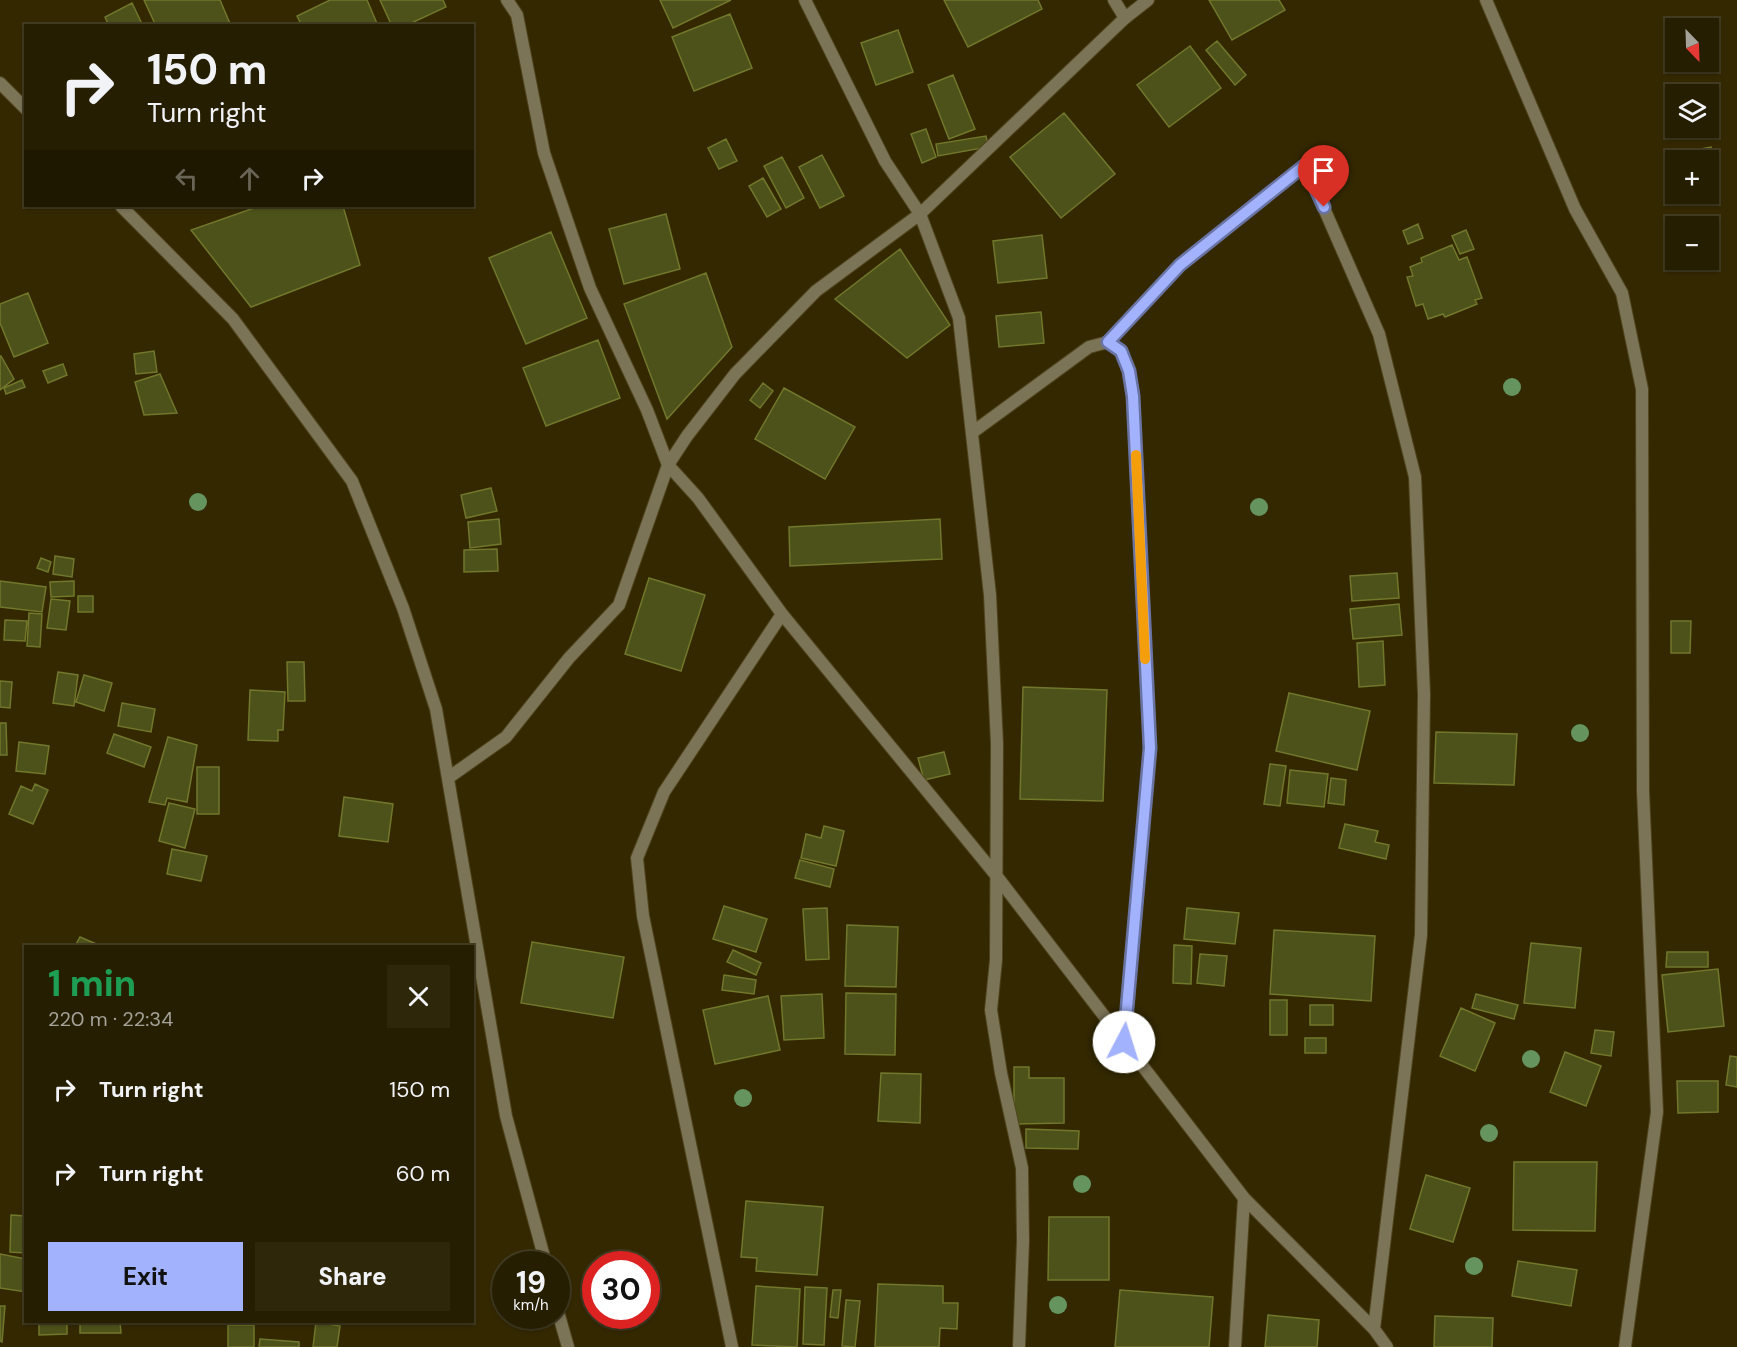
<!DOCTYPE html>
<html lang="en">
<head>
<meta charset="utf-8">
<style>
  :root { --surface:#261e00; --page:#2e270a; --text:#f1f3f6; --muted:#a4a299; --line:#423c22; --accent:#a2b2fd }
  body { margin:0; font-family:"DM Sans",sans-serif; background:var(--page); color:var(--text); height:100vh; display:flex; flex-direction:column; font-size:22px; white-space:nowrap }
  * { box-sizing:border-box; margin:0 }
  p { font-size:20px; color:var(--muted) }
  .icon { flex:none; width:33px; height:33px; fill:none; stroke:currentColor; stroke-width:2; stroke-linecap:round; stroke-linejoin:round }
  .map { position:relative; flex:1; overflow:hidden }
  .panel { position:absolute; left:24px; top:945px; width:450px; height:378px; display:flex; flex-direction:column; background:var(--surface); border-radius:0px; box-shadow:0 2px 4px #0004,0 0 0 2px var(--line) }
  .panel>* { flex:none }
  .banner { position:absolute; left:24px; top:24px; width:450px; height:183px; border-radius:0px; box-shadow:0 2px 4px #0004,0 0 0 2px var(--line); background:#261e00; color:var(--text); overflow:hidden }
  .needle { width:39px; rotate:157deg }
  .tools { position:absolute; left:1665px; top:18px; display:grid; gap:12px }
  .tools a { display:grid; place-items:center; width:54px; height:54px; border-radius:0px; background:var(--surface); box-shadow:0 2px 4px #0004,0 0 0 2px var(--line); font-size:30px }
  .speed { position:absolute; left:492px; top:1251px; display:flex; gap:12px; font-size:30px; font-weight:700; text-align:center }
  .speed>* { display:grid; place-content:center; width:78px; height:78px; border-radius:50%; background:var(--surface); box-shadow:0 2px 4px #0004,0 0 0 2px var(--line); line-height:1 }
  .speed small { font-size:15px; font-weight:400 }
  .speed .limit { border:9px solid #d22; background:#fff; color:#111 }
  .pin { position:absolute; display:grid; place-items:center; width:51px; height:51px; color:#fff; margin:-62px -26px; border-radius:50% 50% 50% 0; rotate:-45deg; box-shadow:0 0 6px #0007 }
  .pin .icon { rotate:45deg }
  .me { position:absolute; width:66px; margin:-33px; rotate:5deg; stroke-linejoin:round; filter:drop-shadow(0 0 4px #0008) }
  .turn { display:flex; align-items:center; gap:21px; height:126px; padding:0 24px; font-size:27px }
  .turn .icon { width:78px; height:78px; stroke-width:2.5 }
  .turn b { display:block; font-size:42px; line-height:51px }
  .lanes { display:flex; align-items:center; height:57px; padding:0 24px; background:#0003; justify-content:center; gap:30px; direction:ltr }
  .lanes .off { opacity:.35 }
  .round { display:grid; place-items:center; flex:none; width:63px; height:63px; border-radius:0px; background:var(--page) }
  .head { display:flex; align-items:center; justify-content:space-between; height:102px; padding:0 24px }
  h1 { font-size:36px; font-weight:800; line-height:45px; color:#1e9e55 }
  .primary-button { display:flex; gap:12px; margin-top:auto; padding:12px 24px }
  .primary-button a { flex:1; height:69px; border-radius:0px; background:var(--accent); color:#111; font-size:24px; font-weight:800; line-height:69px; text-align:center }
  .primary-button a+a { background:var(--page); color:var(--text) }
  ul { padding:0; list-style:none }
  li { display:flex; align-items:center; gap:18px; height:84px; padding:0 24px }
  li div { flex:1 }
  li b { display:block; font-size:22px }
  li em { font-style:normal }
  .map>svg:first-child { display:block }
  .building { fill:#4d511a; stroke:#71772b; stroke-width:1.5 }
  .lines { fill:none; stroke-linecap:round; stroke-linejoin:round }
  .lane-casing { stroke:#4f441c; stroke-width:14 }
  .street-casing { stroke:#4f441c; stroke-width:14 }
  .lane { stroke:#7c7457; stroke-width:12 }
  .street { stroke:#7c7457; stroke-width:12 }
  .tree { fill:#65945f }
  .route-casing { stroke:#6974a4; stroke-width:15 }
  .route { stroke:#a2b2fd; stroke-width:10 }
  .slow { stroke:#f59e0b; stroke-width:10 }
</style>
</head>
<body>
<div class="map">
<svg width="1737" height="1347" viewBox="0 0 1737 1347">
  <rect width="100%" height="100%" fill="#332800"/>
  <!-- building -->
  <path class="building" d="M144 0H220L231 26H156Z
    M330 0H367L378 26H302L297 16Z
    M380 0H443L446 7 405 26H392Z
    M660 0H731L673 28Z
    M944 0H1038L1042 9 968 47Z
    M1209 0H1279L1285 10 1232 40Z
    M132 3 143 26H109L105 17Z
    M730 14 752 68 694 91 672 37Z
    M898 30 913 72 876 85 861 43Z
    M1217 41 1246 75 1235 85 1206 50Z
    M1190 46 1221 88 1169 127 1137 85Z
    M953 75 975 129 949 139 928 85Z
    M1064 113 1115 174 1061 218 1010 157Z
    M926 129 936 157 922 163 911 134Z
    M986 136 988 147 938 156 936 144Z
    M726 139 737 161 719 169 708 148Z
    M1711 147 1716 171 1708 172V160H1676V174L1672 154Z
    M822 155 844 196 820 208 799 167Z
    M782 157 804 198 786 208 764 166Z
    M763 178 781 209 767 217 749 186Z
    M260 206H343L360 265 251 307 191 230Z
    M666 214 680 269 624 284 609 229Z
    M1418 224 1423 238 1408 244 1403 231Z
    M1466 230 1474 249 1460 254 1452 236Z
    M551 232 587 318 526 344 489 258Z
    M1042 235 1047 278 998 283 993 241Z
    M1452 245 1459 260 1467 257 1482 298 1475 300 1477 304 1445 317 1443 314 1428 319 1423 304 1416 306 1407 277 1413 276 1410 267 1422 262 1421 258Z
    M900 249 950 325 907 358 835 299Z
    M706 273 732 347 667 419 624 304Z
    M28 293 48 343 14 357 0 323V304Z
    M1041 312 1044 343 999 347 996 316Z
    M598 340 620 398 546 426 523 368Z
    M154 351 157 372 136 374 134 354Z
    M1 356 14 379 0 390V356Z
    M63 364 67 375 48 383 43 371Z
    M160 374 177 413 144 415 135 382Z
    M22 380 25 387 6 394 4 388Z
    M763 383 773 391 760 408 750 400Z
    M784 388 855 427 825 479 755 439Z
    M491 488 497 511 466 518 461 495Z
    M499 519 501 544 470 548 468 522Z
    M940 519 942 559 790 566 789 527Z
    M497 549 498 571 464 572V550Z
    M55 556 74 559 72 577 53 574Z
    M41 558 51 562 48 572 37 568Z
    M1397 573 1399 598 1352 601 1350 576Z
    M649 578 705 595 681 671 625 654Z
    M0 581 46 587 42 612 0 607Z
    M74 581V596L51 597 50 582Z
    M78 596H93V612H78Z
    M51 599 70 601 66 630 47 628Z
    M1399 604 1402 635 1353 639 1350 609Z
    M29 613 42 614 40 647 27 646Z
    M5 620 27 621 25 641 4 640Z
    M1671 621H1691L1690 653H1671Z
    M1383 641 1385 685 1359 687 1357 643Z
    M287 662H304L305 701H288Z
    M58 672 78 675 74 706 53 703Z
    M84 675 112 683 104 711 76 702Z
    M0 681 12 682 10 708 0 707Z
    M1023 687 1107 690 1103 801 1020 799Z
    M250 690 285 692 283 730H278V741L248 740Z
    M1289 693 1370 711 1357 770 1276 751Z
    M122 703 155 709 151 732 118 726Z
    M0 723H6L7 755H0Z
    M1436 732 1517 734 1514 785 1434 783Z
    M114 734 151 747 144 767 107 753Z
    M168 737 197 745 187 802 167 798 165 805 149 802Z
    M19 742 49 746 45 774 16 771Z
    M944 752 950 774 924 780 918 758Z
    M1270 764 1286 766 1280 806 1264 804Z
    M197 767H219V814H197Z
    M1290 770 1328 774 1324 807 1287 803Z
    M1331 778 1346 780 1344 805 1328 803Z
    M35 784 48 790 33 824 9 814 21 786 32 791Z
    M344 797 393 804 388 842 339 836Z
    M169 803 195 809 185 848 159 841Z
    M1345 824 1378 831 1375 842 1389 845 1386 859 1339 848Z
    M824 826 844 831 836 866 801 858 806 834 821 838Z
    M172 849 207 856 201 881 167 874Z
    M800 860 834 869 830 887 795 878Z
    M724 906 767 919 756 952 713 939Z
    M827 908 829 959 806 960 803 909Z
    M1187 908 1239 913 1235 944 1184 939Z
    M847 925 898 927 896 987 845 986Z
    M1274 930 1375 936 1371 1001 1270 994Z
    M80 937 101 946H75Z
    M532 942 624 957 613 1018 521 1003Z
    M1531 943 1581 948 1575 1008 1524 1003Z
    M1174 945 1192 946 1191 984 1173 983Z
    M733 950 761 963 756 975 727 962Z
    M1667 952H1708V967H1666Z
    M1200 954 1227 956 1224 986 1197 983Z
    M1718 969 1724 1026 1668 1032 1662 975Z
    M724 975 756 980 754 994 722 990Z
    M846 993 896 994 895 1055 845 1054Z
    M822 994 824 1038 784 1040 781 996Z
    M1476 994 1518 1005 1514 1019 1472 1008Z
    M768 996 780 1050 715 1064 703 1010Z
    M1270 1000H1287V1035H1270Z
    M1310 1005H1333V1025H1310Z
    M1461 1008 1495 1023 1475 1071 1440 1056Z
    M1595 1030 1614 1032 1611 1056 1591 1053Z
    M1305 1038H1326V1053H1305Z
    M1565 1052 1601 1066 1586 1106 1550 1092Z
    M1730 1056 1737 1057V1087L1726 1085Z
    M1014 1067H1029V1078H1064V1123L1014 1124Z
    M881 1073 921 1074 920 1123 878 1121Z
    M1677 1081H1718V1112L1678 1113Z
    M1026 1129 1079 1131 1078 1149 1026 1148Z
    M1514 1162H1597L1595 1231 1513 1230Z
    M1426 1175 1470 1188 1453 1242 1410 1229Z
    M746 1201 823 1207 817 1275 756 1271 757 1258 741 1257Z
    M11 1215 26 1216V1253L10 1252Z
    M1049 1217H1109V1280H1048Z
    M0 1254 26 1259V1292L0 1288Z
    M1518 1261 1577 1270 1571 1306 1512 1296Z
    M878 1284 943 1286V1303H958L957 1329 940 1328 939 1347H875Z
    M756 1286 800 1289 797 1347 752 1345Z
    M805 1287 827 1288 824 1345 803 1344Z
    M833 1290H841L838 1318 830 1317Z
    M1120 1290 1213 1297 1209 1347H1115Z
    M846 1300 860 1301 855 1347 842 1346Z
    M0 1306H5L2 1342 0 1341Z
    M1268 1315 1319 1320 1317 1347H1265Z
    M1435 1316 1493 1318 1492 1347H1434Z
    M39 1322H67V1334L39 1335Z
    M80 1322H120L121 1333H80Z
    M316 1322 340 1326 337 1347H313Z
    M228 1325H254V1347H228Z
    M260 1339 299 1342V1347H259Z"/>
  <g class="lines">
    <!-- lane casing -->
    <g class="lane-casing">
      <path id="lane" d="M1114 0 1125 18"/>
    </g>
    <!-- street casing -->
    <g class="street-casing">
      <path id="street" d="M805 0 885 161 920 214 959 318 990 595 997 744 996 960 991 1010 1001 1073 1022 1168 1023 1241 1019 1347
        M1148 0 1125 18 920 214 816 291 735 374 687 436 668 465 698 498 782 614 995 874 1244 1198 1374 1329 1387 1347
        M1486 0 1575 209 1622 293 1642 389 1643 791 1657 1112 1625 1347
        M0 83 26 109
        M121 206 233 319 352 481 403 608 436 709 506 1116 546 1264
        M1108 342 1180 265 1305 165 1379 334 1415 477 1424 694 1421 935 1374 1329
        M973 432 1089 347 1108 342 1121 351 1129 371 1133 396 1150 749 1124 1042
        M448 778 506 737 569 658 619 605 668 465 647 410 590 288 544 153 517 15 507 0
        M556 1305 568 1347
        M732 1347 643 916 637 858 664 792 782 614
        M1235 1347 1244 1198"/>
    </g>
    <!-- lane -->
    <use href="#lane" class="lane"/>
    <!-- street -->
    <use href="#street" class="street"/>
  </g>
  <!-- trees -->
  <g class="tree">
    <circle cx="1512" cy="387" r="9"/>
    <circle cx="198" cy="502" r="9"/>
    <circle cx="1259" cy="507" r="9"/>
    <circle cx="1580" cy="733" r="9"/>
    <circle cx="1531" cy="1059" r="9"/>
    <circle cx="743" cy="1098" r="9"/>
    <circle cx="1489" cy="1133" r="9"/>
    <circle cx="1082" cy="1184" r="9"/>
    <circle cx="1474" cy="1266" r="9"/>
    <circle cx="1058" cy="1305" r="9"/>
  </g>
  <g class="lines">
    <!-- route casing -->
    <g class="route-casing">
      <path id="route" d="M1124 1042 1150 748 1133 396 1129 371 1121 351 1108 342 1180 265 1305 165 1324 207"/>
    </g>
    <!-- route -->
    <use href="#route" class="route"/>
    <!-- slow -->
    <path class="slow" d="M1136 455 1145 659"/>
  </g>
</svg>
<div class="tools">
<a><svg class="needle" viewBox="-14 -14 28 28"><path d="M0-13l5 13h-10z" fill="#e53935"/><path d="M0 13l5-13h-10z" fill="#a4a299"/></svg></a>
<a><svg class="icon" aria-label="layers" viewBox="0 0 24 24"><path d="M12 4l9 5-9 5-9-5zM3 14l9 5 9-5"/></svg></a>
<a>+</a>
<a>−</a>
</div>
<div class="speed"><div>19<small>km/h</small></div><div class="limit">30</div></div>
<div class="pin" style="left:1324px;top:207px;background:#d93025"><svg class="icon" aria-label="arrive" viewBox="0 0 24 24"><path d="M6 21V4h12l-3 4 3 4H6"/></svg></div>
<svg class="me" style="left:1124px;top:1042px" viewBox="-20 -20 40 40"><circle r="19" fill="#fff"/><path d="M0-13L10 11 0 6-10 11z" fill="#a2b2fd"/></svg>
<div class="banner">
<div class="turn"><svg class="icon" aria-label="right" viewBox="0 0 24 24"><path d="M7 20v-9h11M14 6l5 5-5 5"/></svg><div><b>150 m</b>Turn right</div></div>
<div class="lanes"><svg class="icon off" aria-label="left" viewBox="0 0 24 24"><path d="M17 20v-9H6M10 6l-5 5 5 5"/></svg><svg class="icon off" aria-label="ahead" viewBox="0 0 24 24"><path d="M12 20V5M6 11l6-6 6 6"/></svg><svg class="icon" aria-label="right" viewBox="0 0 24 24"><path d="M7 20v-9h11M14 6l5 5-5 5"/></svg></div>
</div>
<section class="panel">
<div class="head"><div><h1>1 min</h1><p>220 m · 22:34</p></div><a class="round"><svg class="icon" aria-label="close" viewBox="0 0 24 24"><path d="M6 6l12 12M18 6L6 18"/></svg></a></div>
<ul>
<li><svg class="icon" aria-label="right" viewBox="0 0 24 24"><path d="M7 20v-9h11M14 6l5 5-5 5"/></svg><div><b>Turn right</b></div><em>150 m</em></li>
<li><svg class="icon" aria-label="right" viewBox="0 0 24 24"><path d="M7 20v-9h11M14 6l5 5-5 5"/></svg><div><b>Turn right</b></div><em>60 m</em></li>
</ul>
<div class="primary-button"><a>Exit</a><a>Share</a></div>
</section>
</div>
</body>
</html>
